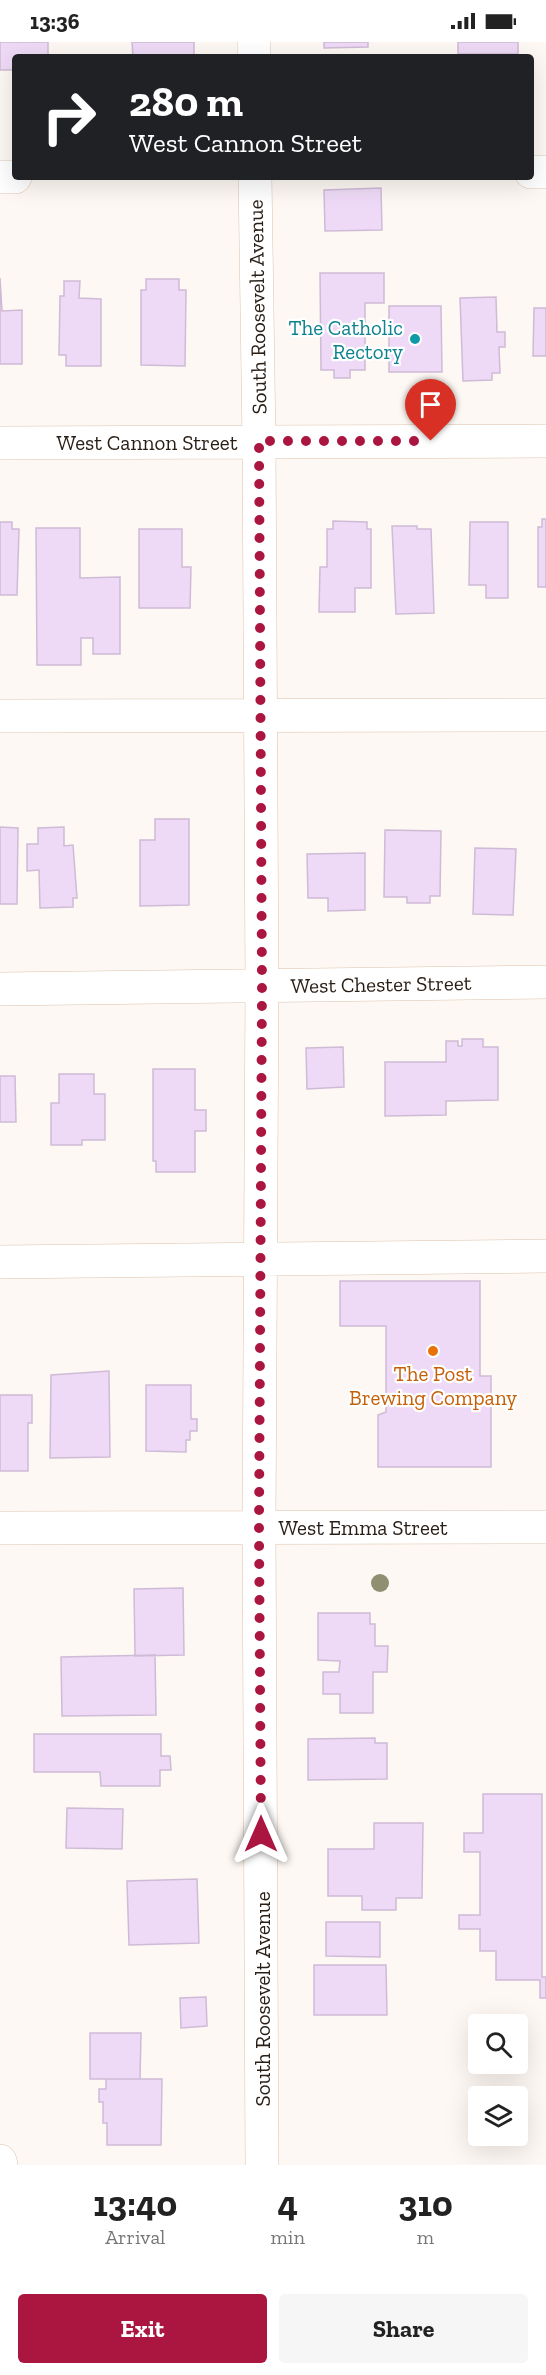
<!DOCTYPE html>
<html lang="en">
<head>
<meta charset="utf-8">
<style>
  :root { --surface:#fff; --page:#f6f6f6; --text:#222; --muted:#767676; --accent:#ab1640 }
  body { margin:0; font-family:"Zilla Slab",serif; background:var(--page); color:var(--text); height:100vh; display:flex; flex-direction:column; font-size:22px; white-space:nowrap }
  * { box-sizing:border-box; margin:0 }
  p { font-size:20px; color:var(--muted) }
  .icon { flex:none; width:33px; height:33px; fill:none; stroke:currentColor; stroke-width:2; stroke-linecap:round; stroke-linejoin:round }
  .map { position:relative; height:2123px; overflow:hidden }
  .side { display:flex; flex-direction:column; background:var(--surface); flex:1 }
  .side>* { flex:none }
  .banner { position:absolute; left:12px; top:12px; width:522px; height:126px; border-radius:6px; box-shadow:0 6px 24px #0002; background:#202124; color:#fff; overflow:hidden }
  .tools { position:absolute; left:468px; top:1972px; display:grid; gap:12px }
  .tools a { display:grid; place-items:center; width:60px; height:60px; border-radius:6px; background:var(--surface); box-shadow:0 6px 24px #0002; font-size:30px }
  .pin { position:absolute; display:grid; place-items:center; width:51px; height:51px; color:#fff; margin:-62px -26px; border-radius:50% 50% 50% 0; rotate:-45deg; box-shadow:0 0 6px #0007 }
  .pin .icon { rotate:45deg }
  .me { position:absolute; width:66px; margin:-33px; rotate:0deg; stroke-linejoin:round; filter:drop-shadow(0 0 4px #0008) }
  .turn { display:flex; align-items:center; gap:21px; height:126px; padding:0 18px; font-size:27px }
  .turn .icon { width:78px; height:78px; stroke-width:2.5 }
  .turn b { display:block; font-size:42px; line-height:51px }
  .eta { display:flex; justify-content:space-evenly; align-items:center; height:102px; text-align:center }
  .eta b { font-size:36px; font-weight:800; line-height:42px }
  .cta { display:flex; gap:12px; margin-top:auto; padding:12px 18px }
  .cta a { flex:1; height:69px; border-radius:6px; background:var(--accent); color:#fff; font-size:24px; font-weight:800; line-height:69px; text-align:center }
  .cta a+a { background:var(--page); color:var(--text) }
  .status { display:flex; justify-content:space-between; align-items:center; height:42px; padding:0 30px; background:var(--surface); direction:ltr }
  .status svg { height:16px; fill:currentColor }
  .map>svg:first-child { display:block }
  .building { fill:#eedaf6; stroke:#cfbbd6; stroke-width:1.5 }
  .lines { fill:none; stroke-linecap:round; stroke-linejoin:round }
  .minor-casing { stroke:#dcc2ac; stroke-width:34 }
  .minor { stroke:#fff; stroke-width:33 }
  .tree { fill:#918f72 }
  .route { stroke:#ab1640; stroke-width:10; stroke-dasharray:0 18 }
  .culture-dot { fill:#0f9aa8; stroke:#fff; stroke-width:2 }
  .food-dot { fill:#e8710a; stroke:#fff; stroke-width:2 }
  .labels { text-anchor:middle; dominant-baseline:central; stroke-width:4.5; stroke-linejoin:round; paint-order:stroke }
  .street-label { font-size:21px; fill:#281e16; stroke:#fff }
  .culture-label { font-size:21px; fill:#0d838f; stroke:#fff; text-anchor:end }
  .food-label { font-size:21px; fill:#c56008; stroke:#fff }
</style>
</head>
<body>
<div class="status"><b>13:36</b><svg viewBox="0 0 49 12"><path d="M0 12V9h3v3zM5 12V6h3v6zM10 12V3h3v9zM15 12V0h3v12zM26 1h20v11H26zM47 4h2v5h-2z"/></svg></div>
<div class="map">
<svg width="546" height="2123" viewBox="0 0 546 2123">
  <rect width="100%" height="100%" fill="#fdf8f3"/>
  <!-- building -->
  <path class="building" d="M0 0H48V15H15V28H0Z
    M132 0H194V15H133Z
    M324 0H368V5L324 6Z
    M458 0H518V12H458Z
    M381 146 382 188 325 189 324 148Z
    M320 231H384V261H365V328H350V336H334V328H321Z
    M0 236 2 269 22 268V322H0Z
    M146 237H179V248H186L185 324 141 323V248H146Z
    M64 239H80L79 256 101 257V324H66V313H59L60 254H64Z
    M496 255 497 290H505V305H499L500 331H492V338L463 339 460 256Z
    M389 264H441L442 330H389Z
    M534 266H546V314H533Z
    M542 477H546V545H538V485H542Z
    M333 479 367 480V487H371V546H355V570H319L320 525H327V487H333Z
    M0 480H12V487H19L17 553H0Z
    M470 480H508V556H486V543H469Z
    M392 484H417V487H431L434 571 396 572Z
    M36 486H80V536L120 535V612H93V596H81V623H37Z
    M139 487H182V525H191L190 566H139Z
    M155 777H189V863L140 864V798H155Z
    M0 785 18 786 17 862H0Z
    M64 785V804L73 803 77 856H73V865L40 866 39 828 27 829V802H38V786Z
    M385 788 441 789 440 854H430V861H407V855H384Z
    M475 806 516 807 513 873 473 872Z
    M365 811V868L328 869V856H308L307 812Z
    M462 997H483V1005H498V1058L446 1059V1073L385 1074V1020H446V999H458V1004H462Z
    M343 1005 344 1045 307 1047 306 1006Z
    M153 1027H195V1068H206V1089H195V1130H156V1119H153Z
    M59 1032H94V1052H105V1098H82V1103H51V1061H59Z
    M0 1034H15L16 1080H0Z
    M340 1239H480V1334H491V1425H378V1373L386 1370V1284H340Z
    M109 1329 110 1415 50 1416 51 1333Z
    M146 1343H191V1377H197V1389H190V1398H186V1410L146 1409Z
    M0 1353H32V1381H28V1429H0Z
    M183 1546 184 1613 135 1614 134 1547Z
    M318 1571H370V1582H375V1604H388L387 1630H373V1671H340V1652H323V1630H339L340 1619 318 1618Z
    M155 1613 156 1673 62 1674 61 1615Z
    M34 1692H161V1714H170L171 1728H160V1744H101L100 1730H34Z
    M375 1696V1701H387V1737L308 1738V1697Z
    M483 1752H542V1935H546V1956H540V1938H496V1909H480V1887H459V1873H480V1810H464V1791H483Z
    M67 1766 123 1767 122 1807 66 1806Z
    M374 1781H423L422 1856H396V1868H362V1854H328V1807H374Z
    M197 1837 199 1901 129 1903 127 1839Z
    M326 1880H380V1915L326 1914Z
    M314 1923H386L387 1973H314Z
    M206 1955 207 1984 181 1986 180 1956Z
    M90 1991H141L140 2037H90Z
    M106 2037H162L161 2103H107V2081H103V2060H99V2047H106Z"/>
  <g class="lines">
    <!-- minor casing -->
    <g class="minor-casing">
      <path id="minor" d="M254 0V15
        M531 130H546
        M0 135H15
        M255 135 259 399 262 944 259 1484 262 2123
        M0 401 546 399
        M0 674 546 673
        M0 947 546 940
        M0 1220 546 1214
        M0 1486 546 1485
        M0 2119 1 2123"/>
    </g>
    <!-- minor -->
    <use href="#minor" class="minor"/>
  </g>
  <!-- trees -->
  <circle class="tree" cx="380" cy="1541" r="9"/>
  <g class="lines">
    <!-- route -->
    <path class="route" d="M261 1792 259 1485 262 944 259 399H431"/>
  </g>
  <!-- markers -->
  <circle class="culture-dot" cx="415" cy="297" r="6"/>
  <circle class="food-dot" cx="433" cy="1309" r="6"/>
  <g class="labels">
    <!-- street labels -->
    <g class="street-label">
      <text transform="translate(257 265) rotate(-91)">South Roosevelt Avenue</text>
      <text x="147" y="400">West Cannon Street</text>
      <text transform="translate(381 942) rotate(-1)">West Chester Street</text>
      <text x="363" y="1485">West Emma Street</text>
      <text transform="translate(262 1957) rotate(-90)">South Roosevelt Avenue</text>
    </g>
    <!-- culture labels -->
    <g class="culture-label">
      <text x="403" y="285">The Catholic<tspan x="403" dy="24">Rectory</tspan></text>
    </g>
    <!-- food labels -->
    <g class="food-label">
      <text x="433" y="1331">The Post<tspan x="433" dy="24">Brewing Company</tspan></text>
    </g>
  </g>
</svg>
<div class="tools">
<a><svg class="icon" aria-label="search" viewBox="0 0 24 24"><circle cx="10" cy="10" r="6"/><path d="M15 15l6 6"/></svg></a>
<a><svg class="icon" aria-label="layers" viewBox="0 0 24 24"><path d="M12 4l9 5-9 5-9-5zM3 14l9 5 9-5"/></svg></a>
</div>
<div class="pin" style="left:431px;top:399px;background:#d93025"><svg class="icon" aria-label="arrive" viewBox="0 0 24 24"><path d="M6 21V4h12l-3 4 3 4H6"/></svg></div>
<svg class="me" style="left:261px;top:1792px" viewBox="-20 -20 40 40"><path d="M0-17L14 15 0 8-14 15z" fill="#ab1640" stroke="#fff" stroke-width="4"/></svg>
<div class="banner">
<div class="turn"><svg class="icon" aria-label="right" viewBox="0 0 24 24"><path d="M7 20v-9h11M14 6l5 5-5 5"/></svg><div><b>280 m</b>West Cannon Street</div></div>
</div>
</div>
<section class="side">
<div class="eta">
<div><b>13:40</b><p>Arrival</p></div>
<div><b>4</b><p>min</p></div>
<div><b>310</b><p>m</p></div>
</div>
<div class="cta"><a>Exit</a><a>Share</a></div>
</section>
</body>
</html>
